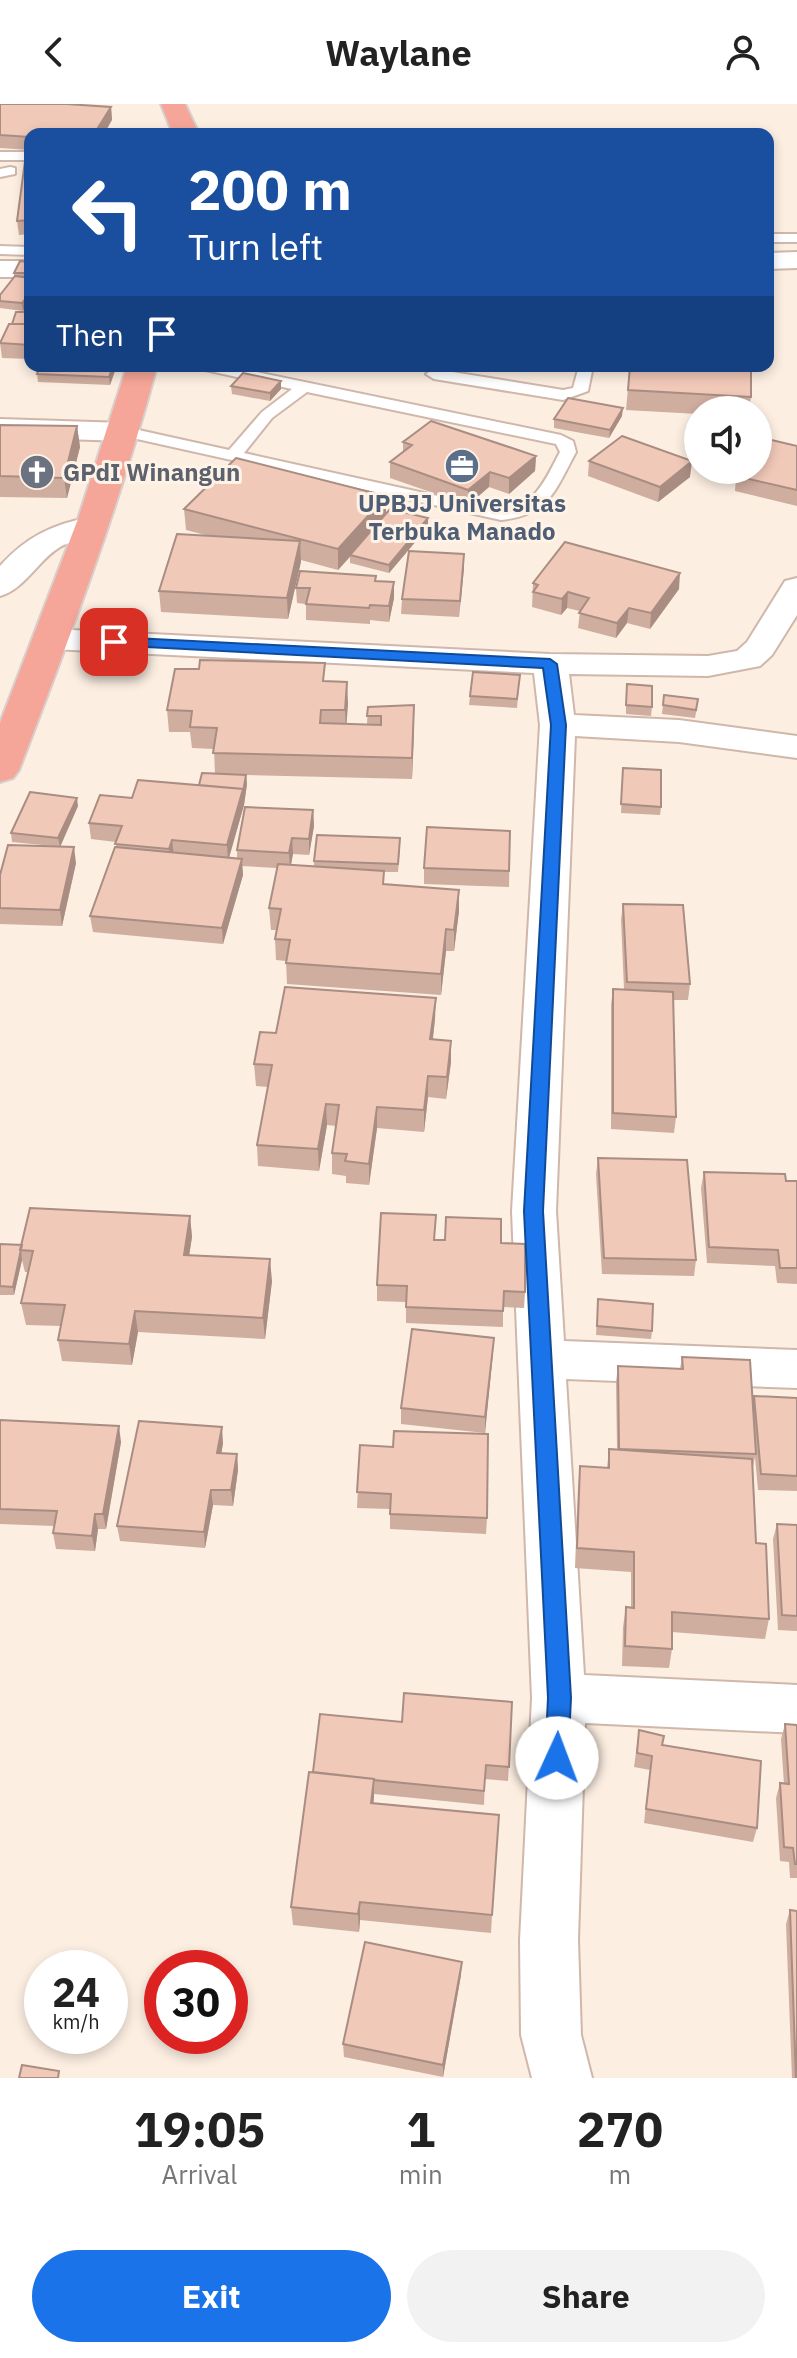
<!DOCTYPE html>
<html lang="en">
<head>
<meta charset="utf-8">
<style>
  :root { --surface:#fff; --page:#f2f2f2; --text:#222; --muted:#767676; --accent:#1a73e8 }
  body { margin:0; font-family:"IBM Plex Sans",sans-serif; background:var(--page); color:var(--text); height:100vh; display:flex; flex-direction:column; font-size:30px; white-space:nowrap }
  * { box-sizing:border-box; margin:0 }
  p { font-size:26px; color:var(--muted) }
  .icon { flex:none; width:44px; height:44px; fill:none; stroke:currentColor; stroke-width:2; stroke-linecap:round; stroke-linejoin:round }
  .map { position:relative; height:1974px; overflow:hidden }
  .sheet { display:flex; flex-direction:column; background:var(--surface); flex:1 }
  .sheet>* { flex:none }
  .banner { position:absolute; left:24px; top:24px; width:750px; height:244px; border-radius:16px; box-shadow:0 4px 12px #0003; background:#1a4fa0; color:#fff; overflow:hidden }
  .fabs { position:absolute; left:684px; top:292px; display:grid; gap:16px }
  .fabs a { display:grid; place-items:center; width:88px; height:88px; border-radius:50%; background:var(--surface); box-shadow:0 4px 12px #0003; font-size:40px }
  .speed { position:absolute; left:24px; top:1846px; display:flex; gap:16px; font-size:40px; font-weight:700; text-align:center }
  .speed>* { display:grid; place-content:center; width:104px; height:104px; border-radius:50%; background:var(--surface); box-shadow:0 4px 12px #0003; line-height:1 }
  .speed small { font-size:20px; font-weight:400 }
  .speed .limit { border:12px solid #d22; background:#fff; color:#111 }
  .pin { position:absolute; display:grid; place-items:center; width:68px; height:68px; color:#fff; margin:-34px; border-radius:16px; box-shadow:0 4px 12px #0006 }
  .me { position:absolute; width:88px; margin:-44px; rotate:2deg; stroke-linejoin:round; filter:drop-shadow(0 0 6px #0008) }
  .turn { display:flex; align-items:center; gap:28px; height:168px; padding:0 32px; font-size:36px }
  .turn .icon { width:104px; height:104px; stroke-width:2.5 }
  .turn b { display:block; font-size:56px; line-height:68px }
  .then { display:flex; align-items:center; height:76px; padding:0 32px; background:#0003; gap:16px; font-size:30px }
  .eta { display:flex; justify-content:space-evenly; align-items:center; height:136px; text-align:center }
  .eta b { font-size:48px; font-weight:700; line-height:56px }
  .button { display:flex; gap:16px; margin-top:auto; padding:16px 32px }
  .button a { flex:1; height:92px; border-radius:48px; background:var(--accent); color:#fff; font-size:32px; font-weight:700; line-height:92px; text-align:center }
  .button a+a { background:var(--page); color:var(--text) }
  header { display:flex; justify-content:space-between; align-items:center; height:104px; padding:0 32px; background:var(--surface); font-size:36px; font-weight:700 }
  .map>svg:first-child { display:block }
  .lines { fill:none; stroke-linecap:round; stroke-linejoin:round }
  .lane-casing { stroke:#cfb7ab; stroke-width:4 }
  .street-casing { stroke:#cfb7ab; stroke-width:4 }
  .secondary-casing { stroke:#d1b6a8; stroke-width:4 }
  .highway-casing { stroke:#d8cfcc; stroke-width:4 }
  .lane { fill:#fff; fill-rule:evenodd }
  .street { fill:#fff; fill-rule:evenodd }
  .secondary { fill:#fff; fill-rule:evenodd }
  .highway { fill:#f6a698; fill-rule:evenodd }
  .wall { fill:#cfad9f }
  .shaded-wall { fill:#a98d82 }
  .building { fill:#f1c9b9; stroke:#a98d82; stroke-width:2 }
  .route { fill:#1a73e8; stroke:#114b97; stroke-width:2 }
  .labels { text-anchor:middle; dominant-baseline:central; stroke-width:6; stroke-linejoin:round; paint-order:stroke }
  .far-worship-label { font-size:24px; font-weight:bold; fill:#5b616d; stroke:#fff3e7; text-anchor:start }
  .far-service-label { font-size:24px; font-weight:bold; fill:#4e5e75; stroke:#fff3e7 }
</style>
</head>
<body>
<header><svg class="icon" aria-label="back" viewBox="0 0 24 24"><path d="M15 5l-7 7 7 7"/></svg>Waylane<svg class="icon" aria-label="person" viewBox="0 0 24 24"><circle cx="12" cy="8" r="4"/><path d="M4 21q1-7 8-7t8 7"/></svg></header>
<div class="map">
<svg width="797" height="1974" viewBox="0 0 797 1974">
  <rect width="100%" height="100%" fill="#fceee1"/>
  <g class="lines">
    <!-- lane casing -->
    <g class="lane-casing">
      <path id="lane" d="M0 48H30V56H0Z
        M10 63 15 64V70L0 73V65Z
        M768 130H797V138H768Z
        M0 142 30 143V151L0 150Z
        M198 262H227L561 331 573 337 576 348C555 387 549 411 501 416L119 331V325L125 323 229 346 262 308 292 285 205 266ZM307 288 556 340 560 348C545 376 536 402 501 406L244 349 272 314Z
        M579 262H593L588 287 563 296 434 275 426 270 434 265 563 286 573 284Z"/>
    </g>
    <!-- street casing -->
    <g class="street-casing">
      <path id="street" d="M797 148V164L768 165V149Z
        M0 157H30V173H0Z
        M91 413 102 415 107 422C98 435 74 435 60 443 38 456 24 486 0 492V462C26 433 53 420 91 413Z
        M797 474V511L772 551 760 562 708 572 569 570 574 611 679 616 797 632V654L679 638 575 632 556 1107 564 1237 797 1246V1284L566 1275 584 1571 797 1581V1629L585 1619 578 1836 581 1931 592 1974H532L521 1931 520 1836 532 1594 512 1107 540 621 534 569 52 545 40 542 35 535 40 528 52 525 550 550 708 552 737 547 747 538 785 477Z"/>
    </g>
    <!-- secondary casing -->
    <g class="secondary-casing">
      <path id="secondary" d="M0 315 125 319 136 321 141 328 136 335 125 337 0 333Z"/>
    </g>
    <!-- highway casing -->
    <g class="highway-casing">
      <path id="highway" d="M161 0H185L199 30H173Z
        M127 262H157C120 400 70 533 19 666L13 674 0 678V619L78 415Z"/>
    </g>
    <!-- lane -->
    <use href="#lane" class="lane"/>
    <!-- street -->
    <use href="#street" class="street"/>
    <!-- secondary -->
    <use href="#secondary" class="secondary"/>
    <!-- highway -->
    <use href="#highway" class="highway"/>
  </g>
  <!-- wall -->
  <path class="wall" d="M0 0 111 3 112 16 30 30V46L0 44Z
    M30 56V130L19 131 17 117Z
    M30 158V205L29 199 23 207 0 204V191L14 173V169Z
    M30 208V255L2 254 0 239 12 220Z
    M40 262H116V264L110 281 38 278 37 270Z
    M630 262 751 293 749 306H698V310L626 306Z
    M281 277V285L270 297 232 290 231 282Z
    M622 312 609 334 554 324V315Z
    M0 321 77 322 80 343 67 394 0 393Z
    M403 338 536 352 535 367 509 390 489 383 468 401 390 374V358L403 348Z
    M797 342V402L735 387 736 372Z
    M589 357 690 373 658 398 588 372Z
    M386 392V410L428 423 389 469 350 459V453L338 466 301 456 288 515 161 508 159 487 209 432 186 426 184 405Z
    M464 450 459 513 401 510 402 495Z
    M376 477 394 478V494L389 518 370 516V520L306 516V500L297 499 296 484Z
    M533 479 679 485 650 525 627 519 616 534 578 524 580 507 567 504 561 511 532 503Z
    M520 571 517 604 469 601 470 592Z
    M326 577 348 599 346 620H367L368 603 414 622 412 675 246 671 247 680 244 701 229 754 237 755V746L313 706 314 722 309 751 293 750 291 761 314 763V757L400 743 398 768H384V780L459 786V807L454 847H446L441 891 287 880 286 857 276 856 275 835 276 826H271L269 804 277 764 242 762 243 771 223 840 93 828 90 812 116 743V738L91 735 89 719 132 694 199 681 215 670 214 645 192 644 190 628H169L167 606Z
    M626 589 652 603 651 612 626 610Z
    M664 591 697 604 695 614 662 610Z
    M623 664 661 703 660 711 621 709Z
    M78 702 60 743 76 759 62 822 0 820V771L53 742 12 738 11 729Z
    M510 727 509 783 424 780V764Z
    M623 800 690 880 688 896H673L676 1013 674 1029 611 1025V901L613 885H624L621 816Z
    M435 915 433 935 451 958 446 995 428 993 424 1028 377 1024 369 1081 346 1079V1072L332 1070V1049L336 1022 327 1021 319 1067 258 1062 257 1041 268 983 256 982 254 960Z
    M598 1054 696 1156 694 1172 602 1170 596 1070Z
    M704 1068 797 1077V1180L777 1179 775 1162 707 1159 701 1084Z
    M190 1112 192 1133 189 1151 272 1177 265 1235 138 1228 132 1261 62 1257 58 1236 61 1222 26 1221 21 1199 28 1168H25L22 1156 14 1191H0V1140L22 1141Z
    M435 1136 501 1139 525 1188 524 1204 503 1203V1223L406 1219V1198L377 1197V1181Z
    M598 1195 652 1227 651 1235 596 1231Z
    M494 1234 485 1329 401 1320V1304Z
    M682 1253 753 1300 754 1292 797 1294V1387L758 1386 755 1353 753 1363 756 1439 769 1515 765 1535 672 1528V1545L669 1564 622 1562 623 1523 626 1503 631 1504V1468L575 1464 578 1383 580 1362 607 1364 609 1345H617L616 1278 618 1262 680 1265Z
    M0 1316 121 1338 106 1425H98L95 1447 56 1445 53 1429 55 1422 0 1420Z
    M223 1339 221 1350H237L238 1366 233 1402 213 1401 205 1444 120 1437 117 1422Z
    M360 1341 487 1414 486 1430 390 1425V1405L357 1404Z
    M777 1420 797 1421V1527L778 1526 773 1435Z
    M512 1598 508 1677 485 1675 484 1701 374 1690 373 1700 492 1811 491 1829 360 1816 359 1828 293 1821 291 1803 313 1668 402 1618Z
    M785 1620 797 1621V1774H790L789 1758 780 1757 776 1694 780 1679 784 1680 781 1635Z
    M639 1626 662 1641 757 1724 753 1738 644 1719 650 1666 634 1663Z
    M790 1806 797 1974H792L786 1820Z
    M461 1871 443 1973 344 1953 343 1940Z"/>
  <!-- shaded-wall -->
  <path class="shaded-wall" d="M111 3 112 16 104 30H94Z
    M30 189 29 199 23 207 22 199Z
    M113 262H116V264L110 281 109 273Z
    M281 277V285L270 297V289Z
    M623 304 622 312 609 334 610 326Z
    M77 322 80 343 67 394 64 374Z
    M536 352 535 367 509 390V374Z
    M692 357 690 373 658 398 660 383Z
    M490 368 489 383 468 401V386Z
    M386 392V412L338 466V445Z
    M428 414V423L389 469V461Z
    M300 437 301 458 288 515 287 494Z
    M464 450V465L459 513 460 497Z
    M680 469 679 485 650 525 651 509Z
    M394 478V494L389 518V502Z
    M568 488 567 504 561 511 562 495Z
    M629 504 627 519 616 534 617 519Z
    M347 578 348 599 346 628 345 606Z
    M414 601V622L412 675V654Z
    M246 671 247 680 244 701 228 757 227 741Z
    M77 694 78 702 60 743 58 734Z
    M313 706 314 722 309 751V735Z
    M292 734 293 750 290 765 289 749Z
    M172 736 174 752 171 761 169 745Z
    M74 743 76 759 62 822 60 806Z
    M242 755 243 771 223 840 222 824Z
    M459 786V807L454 847V826Z
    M446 825V847L441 891V870Z
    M436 894 435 915 430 957V935Z
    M451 937V958L446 995 447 973Z
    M428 972V993L424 1028V1006Z
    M326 1000 327 1021 319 1067 318 1045Z
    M377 1003V1024L369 1081V1060Z
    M190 1112 192 1133 186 1172 184 1151Z
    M21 1147 22 1156 14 1191 13 1183Z
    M270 1155 272 1177 265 1235 263 1214Z
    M135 1207 138 1228 132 1261 129 1240Z
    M494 1234 493 1249 485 1329V1313Z
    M119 1322 121 1338 106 1425 103 1410Z
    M222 1323 223 1339 219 1365 217 1349Z
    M237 1350 238 1366 233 1402 231 1386Z
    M211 1386 213 1401 205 1444 204 1428Z
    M95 1410 98 1425 95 1447 92 1432Z
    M374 1675V1694L371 1718V1699Z
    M360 1798V1816L359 1828 358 1810Z
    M462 1858 461 1871 443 1973V1961Z"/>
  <!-- building -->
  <path class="building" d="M0 0H67L111 3 94 30H30V33L0 31Z
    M30 56V116L17 117 25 57Z
    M20 157 30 158V169H14Z
    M15 172 30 174V189L22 199 0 197V191Z
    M16 208H30V220H12Z
    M9 220H30V241L0 239Z
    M40 262H113L109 273 37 270Z
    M630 262H751V293L628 286Z
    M243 269 281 277 270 289 231 282Z
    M568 294 623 304 610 326 554 315Z
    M431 317 536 352 509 374 490 368 468 386 390 358 412 341 403 338Z
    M0 321 77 322 64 374 0 372Z
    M622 332 692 357 660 383 589 357Z
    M763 334 797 342V386L736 372 741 366H758V341Z
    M236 354 386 392 338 445 184 405Z
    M390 405 428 414 389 461 350 451Z
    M177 430 300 437 287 494 159 487Z
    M565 438 680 469 651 509 629 504 617 519 579 509 589 494 568 488 562 495 533 488 538 481 533 479Z
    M409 447 464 450 460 497 402 495Z
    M300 467 376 472 375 477 394 478 389 502 370 501 369 504 306 500 310 484H296Z
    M200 556 325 559 323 577 347 578 345 606H321L320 619 381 621V612H367L368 603 414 601 412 654 213 649 217 624 190 623 192 607 167 606 175 565H199Z
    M473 568 520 571 517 595 470 592Z
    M627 580 652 582V603L626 601Z
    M664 591 698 595 696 606 663 601Z
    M623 664 661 666V703L621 700Z
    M202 669 246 671 243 688V685L199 681Z
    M138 676 243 685 227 741 172 736 169 745 115 740 122 722 89 719 100 691 132 694Z
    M30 688 77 694 58 734 11 729Z
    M245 703 313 706 309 735 292 734 289 749 237 746Z
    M427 723 510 727 509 767 424 764Z
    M317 731 400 734 398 760 314 757Z
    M8 741 74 743 60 806 0 804V771Z
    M115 743 242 755 222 824 90 812Z
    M278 760 384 767 383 780 459 786 454 826 446 825 441 870 286 859 290 836 275 835 281 805 269 804Z
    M623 800 683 801 690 880 627 878Z
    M285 883 436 894 430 935 451 937 447 973 428 972 424 1006 377 1003 369 1060 345 1057 347 1050 332 1049 339 1001 326 1000 318 1045 257 1041 272 961 254 960 260 928 276 929Z
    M613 885 673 888 676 1013 613 1009Z
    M598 1054 687 1056 696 1156 604 1154Z
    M704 1068 785 1070 786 1077H797V1164H780L778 1146 709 1143Z
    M30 1104 190 1112 184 1151 270 1155 263 1214 135 1207 129 1240 58 1236 65 1201 21 1199 33 1147 20 1146Z
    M381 1109 436 1111 434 1136H445L446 1113 501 1115V1139L525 1140V1188L504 1187 503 1207 406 1203 407 1182 377 1181Z
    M0 1140 22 1141 13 1183 0 1182Z
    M598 1195 653 1200 652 1227 597 1222Z
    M412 1225 494 1234 485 1313 401 1304Z
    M682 1253 750 1256 756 1350 619 1345 618 1262 683 1265Z
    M754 1292 797 1294V1372L761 1370Z
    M0 1316 119 1322 103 1410H95L92 1432 53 1429 57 1407 0 1405Z
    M139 1317 222 1323 217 1349 237 1350 231 1386H211L204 1428 117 1422Z
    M394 1327 488 1330 487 1414 390 1410 391 1390 357 1388 360 1341 393 1343Z
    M609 1345 752 1355 756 1439 766 1440 769 1515 672 1508V1545L625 1542 626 1503 634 1504V1448L577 1444 580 1362 609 1364Z
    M777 1420 797 1421V1512L782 1511Z
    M404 1589 512 1598 509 1663 486 1661 484 1687 374 1676V1675L313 1668 320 1610 402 1618Z
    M785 1620 797 1621V1760H795L793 1744 784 1743 780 1679 789 1680Z
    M639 1626 664 1632 662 1641 761 1657 757 1724 646 1705 652 1652 637 1649Z
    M309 1668 374 1675 371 1699 499 1711 492 1811 360 1798 358 1810 291 1803Z
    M790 1806 797 1807V1974H796Z
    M365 1838 462 1858 443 1961 343 1940Z
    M22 1961 59 1967 58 1974H19Z"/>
  <!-- route -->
  <path class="route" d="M114 533 550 555 557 560 566 621 543 1107 571 1594 568 1654 565 1662 557 1665 548 1662 545 1654 548 1594 524 1107 551 621 543 564 109 541 107 538Z"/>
  <!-- icons -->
  <defs>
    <g id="office-disc" transform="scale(1.8)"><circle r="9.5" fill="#5c6f8a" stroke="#fff3e7"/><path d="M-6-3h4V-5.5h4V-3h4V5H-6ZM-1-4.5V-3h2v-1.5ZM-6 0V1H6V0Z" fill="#fff"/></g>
    <g id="church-disc" transform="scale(1.8)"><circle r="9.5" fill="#6b7280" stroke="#fff3e7"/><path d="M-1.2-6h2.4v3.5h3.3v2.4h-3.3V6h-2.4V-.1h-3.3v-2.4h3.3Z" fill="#fff"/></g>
  </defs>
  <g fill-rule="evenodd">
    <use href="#office-disc" x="462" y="362"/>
    <use href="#church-disc" x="37" y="368"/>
  </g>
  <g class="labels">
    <!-- far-worship labels -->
    <g class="far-worship-label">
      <text x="63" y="368">GPdI Winangun</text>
    </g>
    <!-- far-service labels -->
    <g class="far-service-label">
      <text x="462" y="399">UPBJJ Universitas<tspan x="462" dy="28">Terbuka Manado</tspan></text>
    </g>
  </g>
</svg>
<div class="fabs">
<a><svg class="icon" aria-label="sound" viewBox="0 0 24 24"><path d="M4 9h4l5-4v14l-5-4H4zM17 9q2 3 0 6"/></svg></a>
</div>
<div class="speed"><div>24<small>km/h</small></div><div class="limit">30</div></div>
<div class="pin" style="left:114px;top:538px;background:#d93025"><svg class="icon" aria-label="arrive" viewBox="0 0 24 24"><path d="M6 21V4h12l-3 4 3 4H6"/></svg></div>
<svg class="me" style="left:557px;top:1654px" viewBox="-20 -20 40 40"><circle r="19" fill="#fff"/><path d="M0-13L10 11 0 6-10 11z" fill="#1a73e8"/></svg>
<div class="banner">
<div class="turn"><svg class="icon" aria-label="left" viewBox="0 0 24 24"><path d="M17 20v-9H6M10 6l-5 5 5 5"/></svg><div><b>200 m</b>Turn left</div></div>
<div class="then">Then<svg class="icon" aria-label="arrive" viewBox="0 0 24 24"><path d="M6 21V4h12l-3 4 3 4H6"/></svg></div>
</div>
</div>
<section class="sheet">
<div class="eta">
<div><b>19:05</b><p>Arrival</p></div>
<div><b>1</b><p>min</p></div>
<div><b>270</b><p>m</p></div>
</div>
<div class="button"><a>Exit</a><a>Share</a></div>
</section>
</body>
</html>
